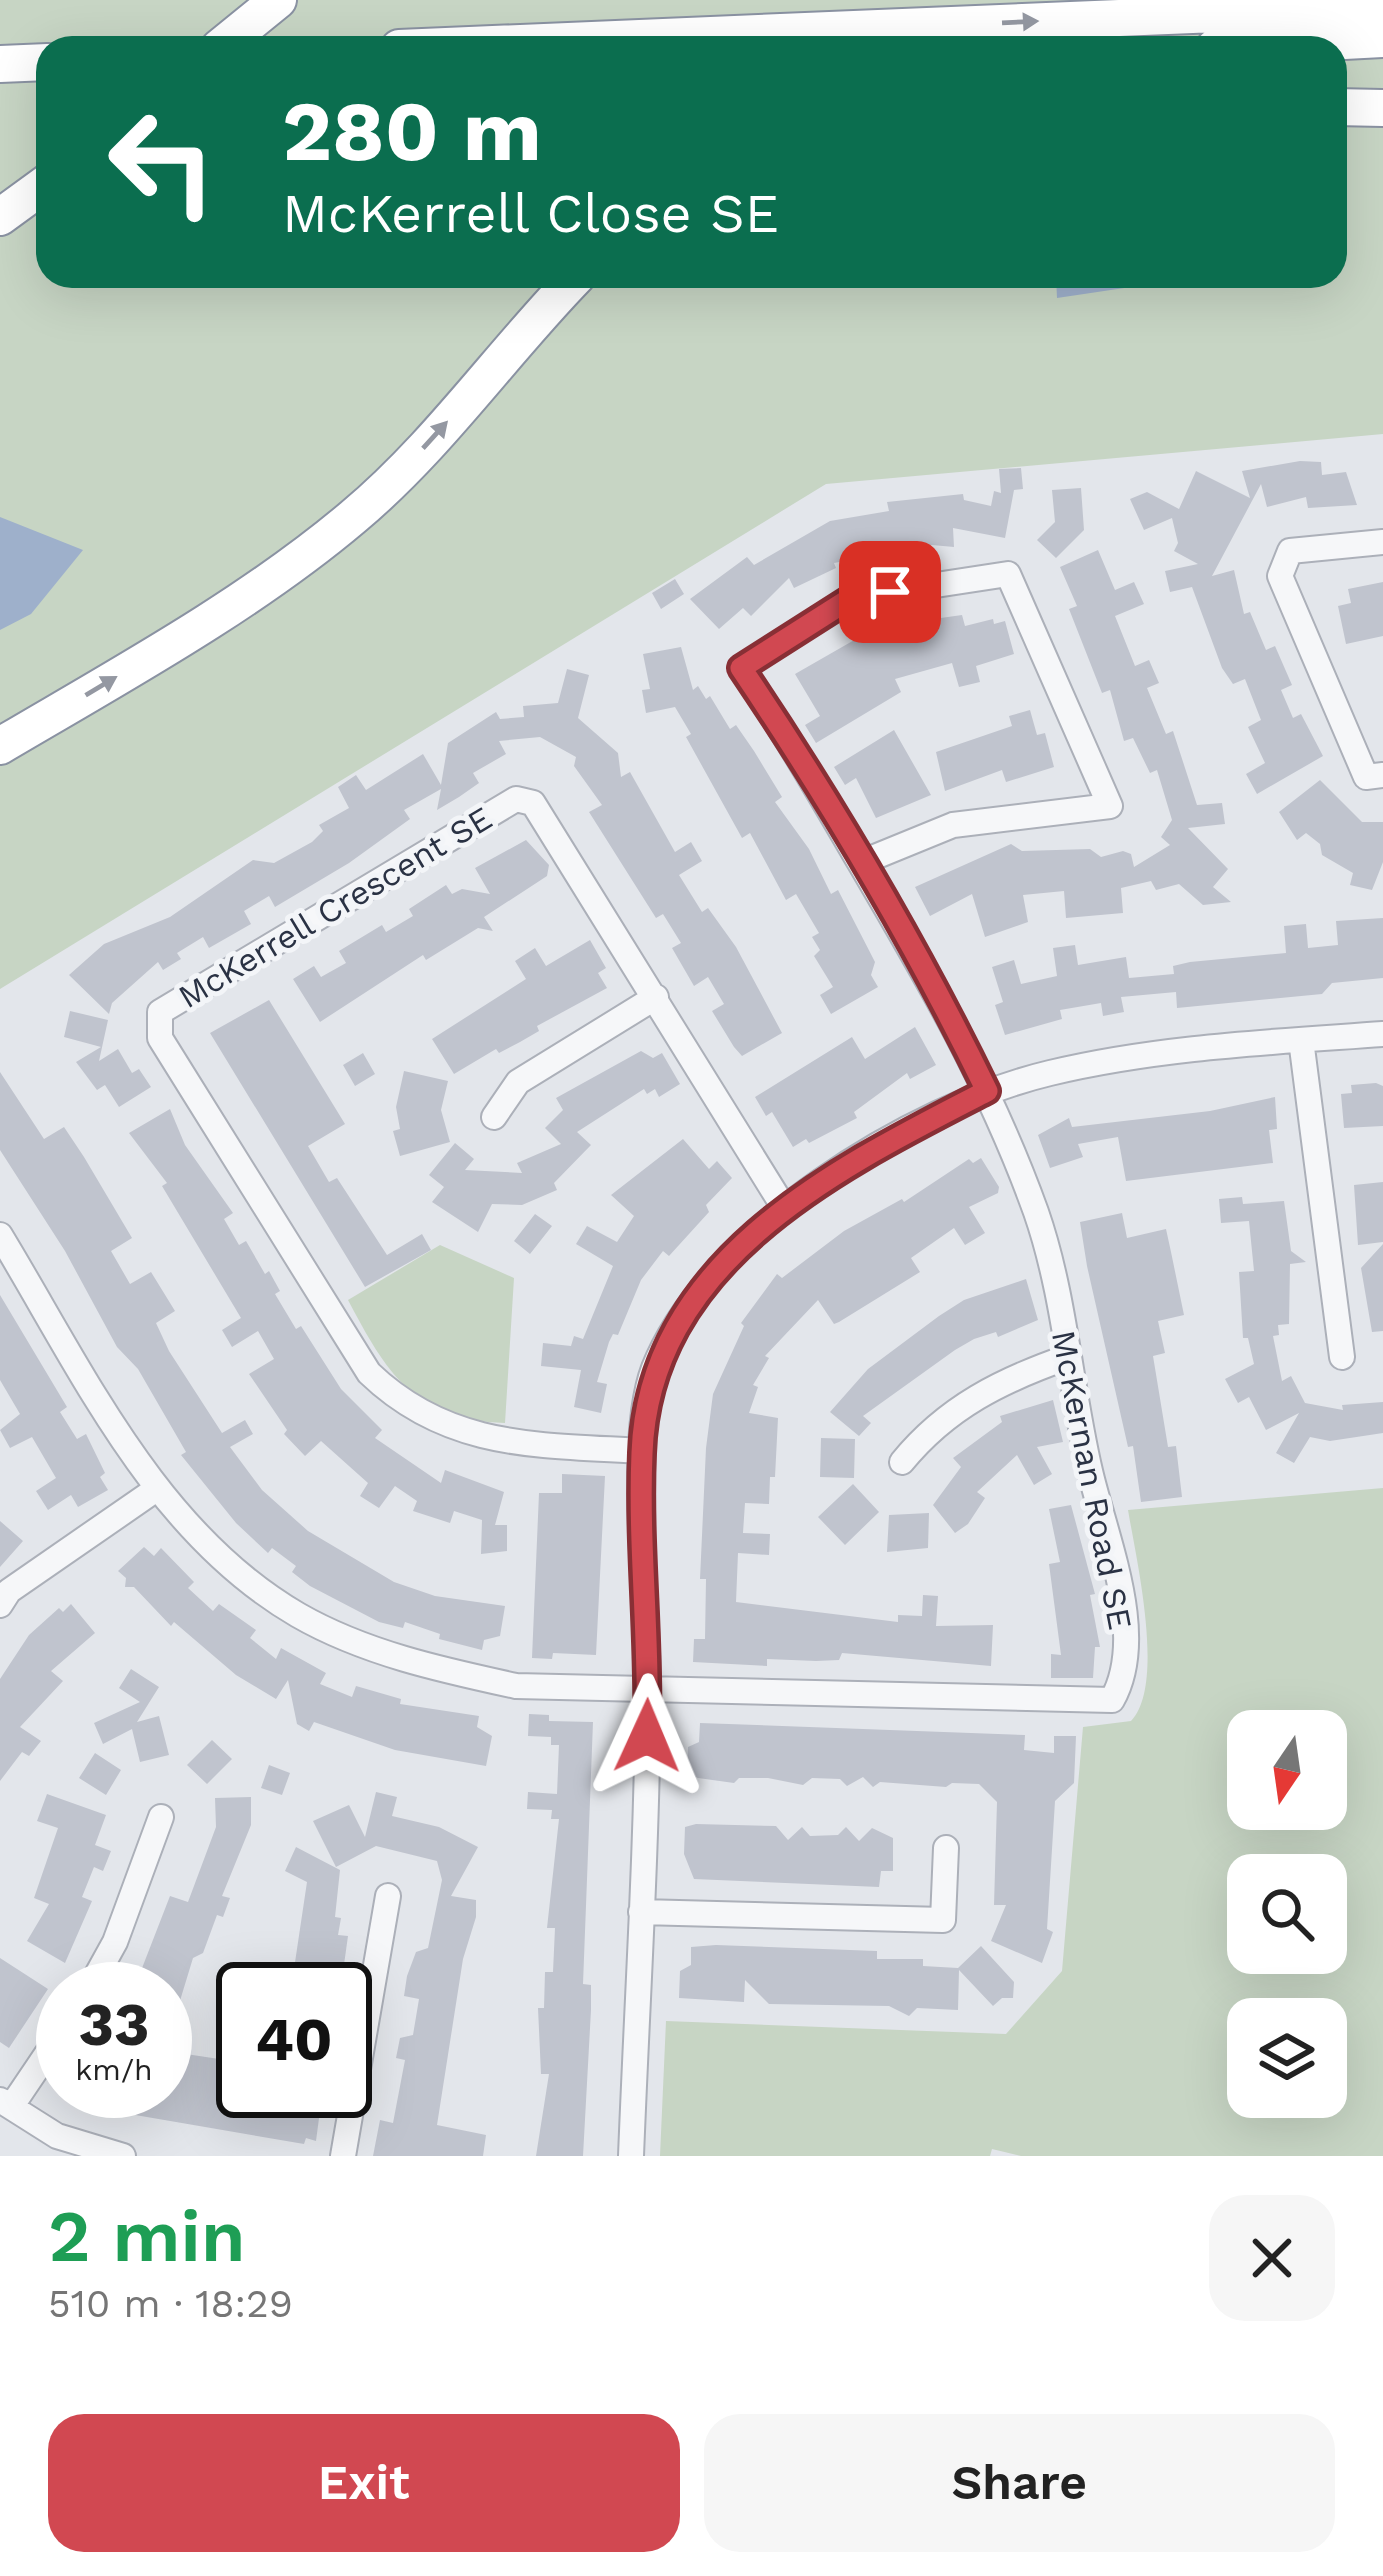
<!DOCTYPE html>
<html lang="en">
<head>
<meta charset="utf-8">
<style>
  :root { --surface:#fff; --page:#f6f6f6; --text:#222; --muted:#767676; --accent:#d14851 }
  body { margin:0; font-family:"Work Sans",sans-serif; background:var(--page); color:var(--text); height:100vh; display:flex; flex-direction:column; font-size:45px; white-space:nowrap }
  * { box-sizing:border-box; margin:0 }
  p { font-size:39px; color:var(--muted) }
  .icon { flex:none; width:66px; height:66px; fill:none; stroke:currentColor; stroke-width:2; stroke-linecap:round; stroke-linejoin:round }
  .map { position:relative; height:2156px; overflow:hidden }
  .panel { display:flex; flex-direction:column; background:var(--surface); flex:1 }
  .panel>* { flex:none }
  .banner { position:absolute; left:36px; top:36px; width:1311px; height:252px; border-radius:36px; box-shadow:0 12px 48px #0002; background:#0b6e4f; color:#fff; overflow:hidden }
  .needle { width:78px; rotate:193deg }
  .tools { position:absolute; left:1227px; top:1710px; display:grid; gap:24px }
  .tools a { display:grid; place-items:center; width:120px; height:120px; border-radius:24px; background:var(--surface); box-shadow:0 12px 48px #0002; font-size:60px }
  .speed { position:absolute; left:36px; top:1962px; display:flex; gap:24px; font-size:60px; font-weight:700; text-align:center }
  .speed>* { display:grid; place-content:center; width:156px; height:156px; border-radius:50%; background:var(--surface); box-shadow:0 12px 48px #0002; line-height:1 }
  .speed small { font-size:30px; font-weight:400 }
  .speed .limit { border:6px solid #111; border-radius:18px; background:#fff; color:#111 }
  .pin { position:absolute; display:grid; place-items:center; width:102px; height:102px; color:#fff; margin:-51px; border-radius:24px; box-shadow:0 6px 18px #0006 }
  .me { position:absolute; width:132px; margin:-66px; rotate:1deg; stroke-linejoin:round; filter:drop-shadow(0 0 9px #0008) }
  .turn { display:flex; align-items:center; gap:42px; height:252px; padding:0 48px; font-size:54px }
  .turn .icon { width:156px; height:156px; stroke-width:2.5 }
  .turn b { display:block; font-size:84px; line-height:102px }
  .round { display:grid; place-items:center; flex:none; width:126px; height:126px; border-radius:36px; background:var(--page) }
  .overview { display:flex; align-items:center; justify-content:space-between; height:204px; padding:0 48px }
  h1 { font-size:72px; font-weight:600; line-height:90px; color:#1e9e55 }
  .primary-button { display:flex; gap:24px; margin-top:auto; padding:24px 48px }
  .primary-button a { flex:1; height:138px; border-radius:36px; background:var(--accent); color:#fff; font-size:48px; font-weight:600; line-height:138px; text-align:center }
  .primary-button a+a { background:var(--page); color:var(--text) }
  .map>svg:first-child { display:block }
  .green { fill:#c7d5c4; fill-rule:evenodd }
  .water { fill:#9eb0cb }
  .building { fill:#c0c4ce }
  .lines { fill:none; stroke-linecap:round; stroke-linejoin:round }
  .minor-casing { stroke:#acb0b9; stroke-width:28 }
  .highway-casing { stroke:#8a92a2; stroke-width:40 }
  .minor { stroke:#f6f7f9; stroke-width:24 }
  .highway { stroke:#fff; stroke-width:36 }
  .oneway { fill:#9498a2 }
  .route-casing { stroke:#882f35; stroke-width:30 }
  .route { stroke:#d14851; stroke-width:21 }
  .labels { text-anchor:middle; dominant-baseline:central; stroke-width:10; stroke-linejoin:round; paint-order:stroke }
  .street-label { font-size:33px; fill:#2a3244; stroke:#f3f5f8 }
</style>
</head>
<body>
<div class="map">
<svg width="1383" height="2156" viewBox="0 0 1383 2156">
  <rect width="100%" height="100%" fill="#e3e6eb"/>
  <!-- green -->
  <path class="green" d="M0 0H1383V434L826 484 0 989ZM48 48H1335V276H48Z
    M440 1245 514 1278 505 1423C414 1420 386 1372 348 1300Z
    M1383 1488V2156H1021L992 2149 990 2156H660L666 2021 1006 2034 1062 1971 1083 1727 1131 1721C1166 1685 1136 1558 1128 1510ZM1248 1731H1326V1809H1248ZM1326 1875V1953H1248V1875ZM1248 2019H1326V2097H1248Z"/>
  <!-- water -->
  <path class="water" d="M1056 276H1205L1057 298Z
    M0 517 83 550 31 614 0 630Z"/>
  <!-- building -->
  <path class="building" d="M1300 461 1321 462 1322 475 1346 472 1357 505 1308 508 1306 497 1267 507 1261 484 1212 576 1234 570 1244 614 1250 612 1266 650 1275 646 1292 685 1281 690 1293 718 1301 714 1323 756 1257 794 1246 774 1265 763 1248 727 1261 720 1245 679 1233 684 1222 668 1192 587 1170 592 1165 571 1198 564 1174 551 1178 543 1172 518 1144 530 1130 499 1147 492 1179 509 1196 471 1250 498 1242 471Z
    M1021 468 1023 489 1014 490 1005 538 953 528 954 547 932 545 834 563 836 568 794 588 789 578 751 616 743 608 719 629 690 599 747 557 754 565 830 521 889 511 887 502 963 494 964 500 991 506 994 491 1001 493 999 469Z
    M1081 488 1084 530 1056 558 1037 540 1055 522 1052 490Z
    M1098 550 1115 590 1134 582 1144 604 1115 616 1135 666 1149 660 1159 683 1147 688 1166 734 1173 731 1197 805 1222 803 1225 824 1188 828 1228 869 1213 887 1231 902 1203 905 1179 884 1156 890 1151 881 1121 888 1123 913 1066 918 1064 891 1023 895 1028 922 985 937 972 894 930 916 915 887 1011 844 1022 851 1090 849 1101 857 1123 851 1131 854 1134 867 1170 845 1161 837 1172 820 1157 770 1150 773 1133 738 1124 741 1110 690 1102 693 1069 609 1077 606 1060 567Z
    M675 579 684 594 661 609 652 593Z
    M1383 582V636L1346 644 1338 606 1351 603 1348 589Z
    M962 615 965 626 993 619 994 624 1005 621 1014 654 976 666 980 682 959 687 952 663 895 679 901 692 816 743 805 725 820 716 795 674 877 627Z
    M681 647 693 690 698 686 706 699 710 696 730 729 736 725 754 751 782 797 775 802 809 849 831 894 838 890 875 962 871 975 878 987 831 1014 820 995 833 987 814 956 820 950 812 937 819 933 796 894 786 900 750 833 742 838 686 737 691 734 675 707 646 713 642 690 650 689 643 654Z
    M567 669 589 675 578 718 618 753 621 777 630 772 675 852 691 842 702 861 679 875 702 912 708 908 736 947 782 1033 742 1056 734 1047 712 1011 724 1004 708 977 694 986 672 948 681 943 663 914 656 918 589 812 602 805 574 766 576 757 540 737 499 741 506 754 473 773 479 783 459 797 437 810 441 789 404 810 410 819 349 863 275 907 269 896 244 911 251 924 209 948 203 937 177 953 181 959 163 970 158 962 112 1003 109 1014 69 975 104 944 170 917 253 860 274 863 312 842 323 831 319 825 349 808 338 787 356 775 366 790 423 754 441 785 448 743 496 712 500 719 524 717 523 706 558 703Z
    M1030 710 1037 735 1045 733 1054 767 1006 782 1002 770 945 791 936 752 1012 726 1009 716Z
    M894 730 931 795 876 818 856 778 845 785 834 767Z
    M1320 780 1362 822H1383V862L1372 890 1350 885 1353 873 1322 855 1320 844 1306 833 1297 840 1279 812Z
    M526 840 549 865 547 876 484 917 493 931 478 928 426 960 423 955 320 1022 293 979 314 966 321 977 346 963 339 951 382 925 386 932 413 916 409 909 446 885 452 894 462 889 490 894 475 868Z
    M1383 918V978L1332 983 1322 994 1177 1008 1176 992 1121 997 1124 1012 1103 1016 1101 1003 1060 1010 1062 1019 1005 1035 995 1005 1003 1002 992 967 1014 960 1021 984 1057 976 1053 948 1075 945 1078 965 1126 957 1129 978 1174 974 1173 966 1190 962 1286 953 1284 926 1306 924 1308 948 1338 945 1336 921Z
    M590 940 606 968 598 973 607 988 537 1026 539 1031 520 1042 499 1053 496 1049 454 1074 432 1039 526 979 515 961 535 948 546 966Z
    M269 1000 345 1124 308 1146 329 1182 337 1178 387 1255 422 1234 431 1250 365 1287 210 1033Z
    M70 1011 108 1020 99 1061 118 1049 132 1073 139 1069 151 1087 119 1107 105 1085 97 1090 76 1062 101 1047 64 1037Z
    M915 1027 936 1065 910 1079 907 1073 854 1112 857 1118 809 1143 806 1139 793 1147 772 1112 766 1116 755 1097 852 1037 865 1059Z
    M641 1051 653 1058 662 1053 680 1084 659 1097 655 1089 647 1094 644 1089 577 1132 591 1145 554 1183 557 1190 522 1205 492 1204 478 1232 432 1202 444 1187 429 1175 455 1143 474 1159 465 1170 522 1173 517 1163 561 1144 545 1128 563 1110 556 1098Z
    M363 1053 375 1074 355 1086 343 1065Z
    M404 1071 448 1081 441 1110 450 1142 400 1156 393 1131 400 1129 396 1107Z
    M0 1072 44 1139 64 1127 84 1157 132 1238 111 1251 130 1284 151 1272 175 1311 156 1323 169 1351 222 1433 245 1420 253 1434 230 1447 262 1490 308 1531 394 1582 435 1596 505 1606 500 1636 484 1640 482 1650 439 1639 440 1634 405 1622 403 1628 379 1622 310 1586 292 1572 296 1566 272 1548 268 1553 236 1523 181 1455 186 1452 138 1369 117 1347 65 1251 0 1150Z
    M1376 1083 1383 1086V1126L1344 1128 1341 1094 1352 1093 1351 1085Z
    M1275 1097 1277 1129 1269 1130 1273 1163 1126 1181 1118 1137 1078 1144 1083 1157 1050 1168 1038 1135 1069 1118 1072 1127 1210 1111Z
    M170 1109 185 1145 233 1213 224 1219 239 1245 246 1241 265 1274 269 1271 280 1291 275 1294 296 1329 301 1326 341 1389 382 1430 375 1438 441 1483 445 1470 504 1492 495 1525H507V1551L481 1554 482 1520 454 1511 450 1523 413 1511 417 1501 395 1486 379 1508 360 1496 368 1483 321 1441 305 1456 284 1434 287 1430 249 1374 274 1359 258 1331 232 1347 222 1330 241 1318 162 1186 167 1183 129 1133Z
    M683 1139 709 1169 717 1161 732 1178 706 1205 709 1212 669 1256 663 1251 641 1280 618 1335 613 1334 609 1342 597 1382 607 1384 601 1413 574 1407 581 1370 541 1366 543 1343 571 1346 574 1336 583 1339 613 1266 576 1244 587 1226 617 1242 634 1216 611 1195Z
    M981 1158 999 1187 998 1193 969 1207 985 1233 965 1245 954 1228 911 1258 920 1272 839 1322 834 1324 818 1300 765 1356 769 1358 753 1385 758 1387 749 1413 778 1418 775 1477H770L769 1504 745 1503 743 1533 770 1534 769 1555 738 1553 736 1602 898 1622V1615L922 1616 923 1595 938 1596 936 1626 993 1625 991 1666 842 1653 839 1660 816 1661 767 1659V1666L693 1662 694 1639H705L706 1579H700L706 1448 713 1394 744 1326 741 1323 777 1274 782 1278 844 1231 902 1199 904 1202 969 1159 973 1163Z
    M1383 1182V1242L1358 1245 1354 1185Z
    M1242 1197 1243 1204 1284 1201 1291 1251 1306 1262 1290 1264 1289 1324 1278 1325 1279 1335 1273 1336 1282 1381 1291 1376 1305 1403 1343 1410 1342 1405 1383 1402V1433L1330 1441 1310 1437 1294 1463 1276 1453 1299 1413 1266 1430 1249 1397 1238 1403 1225 1379 1254 1364 1248 1338H1243L1239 1272 1254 1271 1249 1221 1221 1223 1219 1199Z
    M1122 1213 1127 1238 1166 1229 1171 1252 1184 1315 1158 1321 1165 1353 1153 1356 1168 1447 1176 1446 1182 1497 1141 1502 1133 1446 1128 1447 1087 1266 1080 1222Z
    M535 1214 552 1226 530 1254 514 1241Z
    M1383 1244V1331L1372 1332 1361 1268Z
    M1026 1279 1038 1320 998 1337 996 1332 974 1339 955 1350 863 1416 871 1423 859 1436 830 1412 868 1369 939 1316 964 1300Z
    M0 1295 67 1407 60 1412 77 1439 86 1434 105 1473 100 1477 108 1490 78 1507 71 1495 48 1510 36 1491 56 1478 32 1437 10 1448 0 1430 20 1414 0 1380Z
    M1053 1400 1063 1442 1037 1447 1052 1474 1034 1485 1017 1455 977 1492 985 1498 968 1524 955 1533 933 1505 961 1467 953 1458 1002 1422 1000 1416Z
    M821 1438 855 1439 854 1478 820 1477Z
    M562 1474 605 1476 596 1655 553 1653 552 1659 532 1658 539 1493H562Z
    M853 1484 879 1512 845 1545 818 1517Z
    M1071 1505 1095 1594 1090 1595 1100 1647H1095L1093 1678H1051V1654L1061 1655 1049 1564 1060 1562 1049 1509Z
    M929 1513 928 1548 887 1552 889 1515Z
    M0 1521 23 1541 0 1567Z
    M144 1547 154 1556 161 1548 194 1582 188 1588 213 1611 219 1604 256 1630 250 1638 276 1659 281 1648 326 1673 320 1684 352 1697 356 1686 401 1699 400 1704 479 1716 477 1727 492 1736 486 1766 395 1750 314 1722 309 1731 297 1724 288 1680 276 1699 236 1675 174 1622 171 1626 134 1587H125L126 1578 118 1571Z
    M71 1604 95 1633 51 1671 63 1681 20 1727 41 1741 29 1756 22 1752 0 1781V1679L29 1635 59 1608 63 1612Z
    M131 1669 159 1687 137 1722 159 1716 169 1755 140 1762 132 1729 103 1744 94 1723 140 1702 119 1688Z
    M529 1714 549 1715V1721L593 1722 583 1984 591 1985V2010L583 2156H536L549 2074H541L538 2008H544L545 1972H553L555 1928H547L559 1819H551L552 1810 527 1809 528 1792 557 1794 559 1745H551V1737L528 1736Z
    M700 1723 1025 1735 1024 1750 1054 1753V1736H1076L1074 1783 1055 1801 1047 1929 1053 1932 1042 1963 991 1941 1006 1905H994L997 1802 979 1784 952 1783 946 1787 880 1782 873 1787 863 1777 847 1786 840 1779 812 1778 803 1785 768 1778H739L734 1783 698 1778 687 1774 688 1747 699 1742Z
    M212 1740 232 1759 207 1784 187 1765Z
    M95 1753 121 1770 106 1795 79 1778Z
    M269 1765 290 1773 282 1795 261 1788Z
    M376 1792 397 1797 392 1816 439 1827 478 1847 451 1896 476 1900V1917L463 1959 437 2125 486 2135 483 2156H373L380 2120 393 2123 405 2060 396 2058 400 2038 413 2035 419 1999 404 1996 407 1976 416 1952 428 1948 442 1880 437 1861 376 1846 336 1867 313 1821 349 1805 365 1837Z
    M47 1794 106 1815 95 1845 111 1851 103 1871 94 1867 82 1897 92 1901 65 1963 27 1941 49 1904 34 1898 58 1828 37 1821Z
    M251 1797V1825L222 1896 230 1898 223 1917 217 1915 203 1953 193 1958 179 2004 165 2009V1989H142L144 1984 137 1981 170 1896 188 1902 216 1827 215 1798Z
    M696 1824 776 1826 788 1840 802 1827 810 1836 838 1835 846 1827 859 1841 872 1828 893 1838V1871H881L879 1887 694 1879 684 1854 685 1827Z
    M296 1847 340 1870 335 1917 341 1918 338 1935 348 1936 341 1986 291 1989 307 1882 285 1871Z
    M716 1945 877 1951V1959H923V1966L958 1968 981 1946 1014 1982 1013 1998H1002L993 2006 959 1970 958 2010 917 2008 909 2016 889 2006 769 2004 745 1980 744 2002 679 1998 680 1971 691 1965V1947Z
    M0 1958 48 1989 9 2048 0 2042Z
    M186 2054 219 2059 216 2080 243 2085V2091H275L321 2103 316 2141 306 2138 304 2144 112 2111 72 2091H165V2066L183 2070Z"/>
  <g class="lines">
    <!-- minor casing -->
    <g class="minor-casing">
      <path id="minor" d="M1383 542 1290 551 1280 576 1366 777 1383 775
        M1301 1040 1342 1357
        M494 1117 518 1082 656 997
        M0 1235C82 1370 155 1532 298 1615 364 1653 442 1670 516 1686L1112 1700C1148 1636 1106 1540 1090 1471 1070 1386 1065 1295 1036 1212 990 1084 928 979 860 863 821 796 784 732 741 668L851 598 1008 574 1110 806 953 825 860 863
        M642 1451C538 1445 448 1449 369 1373L160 1038V1012L516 799 533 803 783 1206
        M902 1462C947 1407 1002 1380 1068 1357
        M0 1605 9 1591 155 1490
        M641 1912 943 1920 946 1848
        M89 1989 115 1942 161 1817
        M0 2100 57 2136 123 2156
        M11 2107 63 2030
        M343 2156 388 1896
        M631 2156C637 2002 647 1848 648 1693 649 1609 626 1441 654 1368 709 1231 911 1106 1050 1073 1158 1047 1273 1042 1383 1034"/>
    </g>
    <!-- highway casing -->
    <g class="highway-casing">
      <path id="highway" d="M219 48 278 0
        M399 48 1383 7
        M1214 48 1383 39
        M0 64 48 62
        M1335 107 1383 108
        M0 217 48 182
        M0 746C117 677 249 605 353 517 437 447 501 354 577 276"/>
    </g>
    <!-- minor -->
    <use href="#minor" class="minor"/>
    <!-- highway -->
    <use href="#highway" class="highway"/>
  </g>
  <!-- one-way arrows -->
  <defs><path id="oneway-solid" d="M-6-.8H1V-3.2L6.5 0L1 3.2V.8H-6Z" transform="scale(3)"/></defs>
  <g class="oneway">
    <use href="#oneway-solid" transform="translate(1020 22) rotate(-3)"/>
    <use href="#oneway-solid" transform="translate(435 435) rotate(-48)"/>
    <use href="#oneway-solid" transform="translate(101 686) rotate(-31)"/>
  </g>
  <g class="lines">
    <!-- route casing -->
    <g class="route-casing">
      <path id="route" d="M647 1736C650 1641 638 1547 642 1453 649 1260 837 1168 987 1091 916 945 832 803 741 668L851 598 890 592"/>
    </g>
    <!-- route -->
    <use href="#route" class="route"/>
  </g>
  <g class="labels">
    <!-- street labels -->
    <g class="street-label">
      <text transform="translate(335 907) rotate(-31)">McKerrell Crescent SE</text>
      <text transform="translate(1092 1480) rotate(79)">McKernan Road SE</text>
    </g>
  </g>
</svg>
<div class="tools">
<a><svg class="needle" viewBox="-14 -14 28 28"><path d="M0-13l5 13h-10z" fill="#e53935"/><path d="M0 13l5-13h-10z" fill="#767676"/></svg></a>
<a><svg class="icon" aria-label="search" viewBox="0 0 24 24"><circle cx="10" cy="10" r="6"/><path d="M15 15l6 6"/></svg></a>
<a><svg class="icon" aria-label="layers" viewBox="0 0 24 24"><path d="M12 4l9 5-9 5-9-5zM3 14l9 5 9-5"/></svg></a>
</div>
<div class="speed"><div>33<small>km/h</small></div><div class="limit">40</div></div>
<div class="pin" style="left:890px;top:592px;background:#d93025"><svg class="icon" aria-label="arrive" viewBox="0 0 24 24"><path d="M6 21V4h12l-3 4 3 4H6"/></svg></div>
<svg class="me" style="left:647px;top:1736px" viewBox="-20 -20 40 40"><path d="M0-17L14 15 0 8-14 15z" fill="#d14851" stroke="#fff" stroke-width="4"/></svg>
<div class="banner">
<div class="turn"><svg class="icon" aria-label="left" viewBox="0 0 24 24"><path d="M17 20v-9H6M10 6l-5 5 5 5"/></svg><div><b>280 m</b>McKerrell Close SE</div></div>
</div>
</div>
<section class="panel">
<div class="overview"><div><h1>2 min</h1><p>510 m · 18:29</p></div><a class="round"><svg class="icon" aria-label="close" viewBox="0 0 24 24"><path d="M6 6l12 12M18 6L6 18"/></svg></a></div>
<div class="primary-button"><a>Exit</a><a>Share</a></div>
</section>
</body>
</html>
